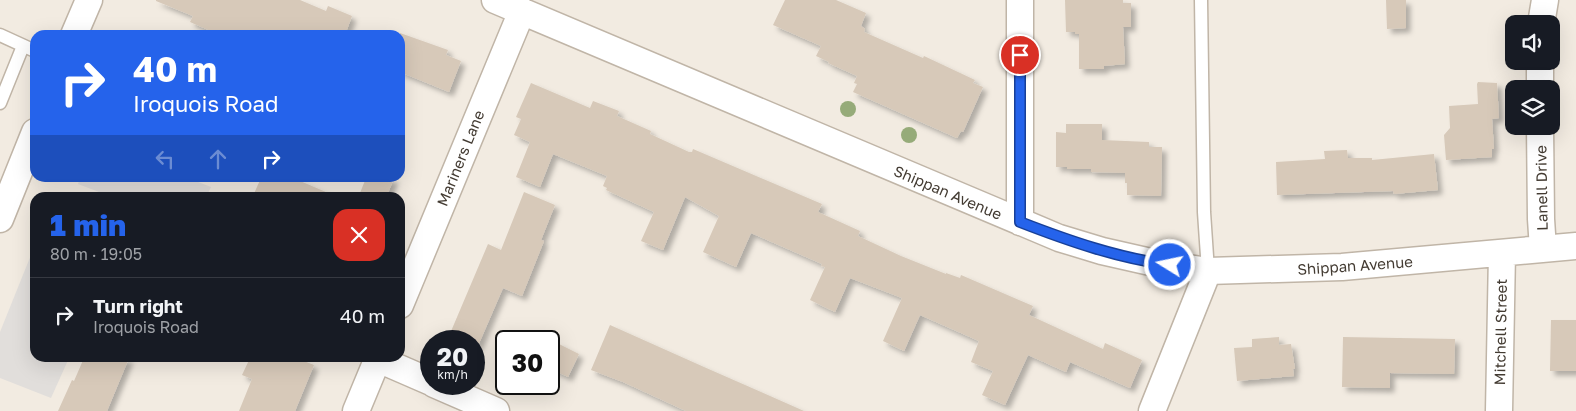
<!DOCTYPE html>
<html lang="en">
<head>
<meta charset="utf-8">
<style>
  :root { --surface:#171b24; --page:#20242c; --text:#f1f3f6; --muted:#9ea1a6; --line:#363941; --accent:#2563eb }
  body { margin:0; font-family:"Golos Text",sans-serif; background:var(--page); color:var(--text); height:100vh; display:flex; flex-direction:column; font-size:19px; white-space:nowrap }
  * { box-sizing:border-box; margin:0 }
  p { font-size:16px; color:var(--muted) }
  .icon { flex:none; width:28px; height:28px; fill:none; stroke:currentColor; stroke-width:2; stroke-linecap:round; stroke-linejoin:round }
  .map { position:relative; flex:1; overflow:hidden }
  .side { position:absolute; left:30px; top:192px; width:375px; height:170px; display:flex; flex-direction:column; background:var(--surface); border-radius:15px; box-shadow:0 5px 20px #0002 }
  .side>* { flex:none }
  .top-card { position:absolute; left:30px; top:30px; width:375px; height:152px; border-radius:15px; box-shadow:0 5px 20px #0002; background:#2563eb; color:#fff; overflow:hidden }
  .controls { position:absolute; left:1505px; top:15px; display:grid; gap:10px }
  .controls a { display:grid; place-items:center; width:55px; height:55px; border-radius:10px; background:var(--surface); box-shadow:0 5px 20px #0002; font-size:25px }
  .speed { position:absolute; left:420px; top:330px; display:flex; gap:10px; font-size:25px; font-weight:700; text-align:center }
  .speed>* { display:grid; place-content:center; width:65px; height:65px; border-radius:50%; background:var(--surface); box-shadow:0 5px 20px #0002; line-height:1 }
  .speed small { font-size:12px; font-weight:400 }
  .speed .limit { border:2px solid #111; border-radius:8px; background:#fff; color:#111 }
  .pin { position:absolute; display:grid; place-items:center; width:42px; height:42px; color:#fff; margin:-21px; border:2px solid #fff; border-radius:50%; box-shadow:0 1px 5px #0007 }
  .me { position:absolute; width:55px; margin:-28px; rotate:280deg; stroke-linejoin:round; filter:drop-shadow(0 0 4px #0008) }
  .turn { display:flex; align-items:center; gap:18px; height:105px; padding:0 20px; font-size:22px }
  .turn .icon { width:65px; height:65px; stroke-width:2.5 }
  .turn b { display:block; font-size:35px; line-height:42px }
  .lanes { display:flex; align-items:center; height:48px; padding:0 20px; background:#0003; justify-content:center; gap:25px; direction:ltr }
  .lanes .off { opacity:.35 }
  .round { display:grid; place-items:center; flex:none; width:52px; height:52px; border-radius:15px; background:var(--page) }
  .headline { display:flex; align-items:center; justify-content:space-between; height:85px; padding:0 20px }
  h1 { font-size:30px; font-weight:800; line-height:38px; color:var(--accent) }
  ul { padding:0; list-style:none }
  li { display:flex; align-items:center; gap:15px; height:75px; padding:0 20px; border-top:1px solid var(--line) }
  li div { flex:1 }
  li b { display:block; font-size:19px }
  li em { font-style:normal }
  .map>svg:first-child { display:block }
  .parking { fill:#e1dedb }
  .building { fill:#d7c9b9; filter:url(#shadow) }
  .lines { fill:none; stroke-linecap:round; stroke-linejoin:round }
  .service-casing { stroke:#c0b5a7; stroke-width:15 }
  .minor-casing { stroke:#c0b5a7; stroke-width:29 }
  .service { stroke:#fff; stroke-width:12 }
  .minor { stroke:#fff; stroke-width:26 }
  .tree { fill:#96ab79 }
  .route-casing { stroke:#184099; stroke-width:12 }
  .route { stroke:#2563eb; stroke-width:9 }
  .labels { text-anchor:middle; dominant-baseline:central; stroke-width:5; stroke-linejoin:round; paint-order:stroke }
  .street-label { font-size:15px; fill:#433b32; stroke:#fff }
</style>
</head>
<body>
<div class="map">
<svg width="1576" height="411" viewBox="0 0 1576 411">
  <defs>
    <filter id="shadow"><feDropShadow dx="4.5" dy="4.5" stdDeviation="2.5" flood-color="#0004"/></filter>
  </defs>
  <rect width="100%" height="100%" fill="#f2ebe1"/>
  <!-- parking -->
  <path class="parking" d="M80 178H188L211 187 206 197H112L78 184Z
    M35 245V358H69L51 398 0 378V332Z"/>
  <!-- building -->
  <path class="building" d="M156 0H300L326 11 328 6 352 16 345 35H220L190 22 193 16 156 1Z
    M785 0H836L866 13 861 26 865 29 864 32 923 58 924 56 975 80 973 83 983 87 963 132 961 131 957 138 853 92 857 84 854 83 857 76 828 63 829 62 816 56 821 46 773 25Z
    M1065 0H1123V3H1131V27H1123L1125 64 1104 66V69H1079V34H1075V32H1066Z
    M1386 0H1406V28L1387 29Z
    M400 33 448 50 446 55 461 61 449 92 400 72Z
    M1478 82 1497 83 1499 118 1492 119 1494 149H1492V157L1446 160 1444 135 1450 128 1449 106 1478 104 1477 84Z
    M531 83 590 108 593 101 619 111 617 116 651 131 650 134 689 152H692L693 149 822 204 818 212 860 231 858 236 901 256 946 274V273L960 278 961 275 1033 306 1029 315 1103 349 1105 343 1142 360 1130 388 1070 362 1066 372 1028 355 1005 405 982 395 993 371 971 362 979 341 920 315 904 351 883 341 902 298 850 278 835 312 810 300 825 267 821 266 822 264 751 233 736 267 703 252 719 216 685 197 663 250 641 241 654 212 606 190 607 188 603 186 607 176 553 154 540 187 516 177 530 142 514 135 521 119 516 117Z
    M1066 124H1102V140L1149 142V147H1162L1161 196 1127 195V183H1125V173L1091 172V169H1067V167H1056V132L1066 133Z
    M1347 150 1348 158H1372V160L1434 154 1438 190 1394 194 1393 191 1277 195 1276 162 1325 159 1324 151Z
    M261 178H293L340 198H252Z
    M366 178H394L386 198H358Z
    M524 192 555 205 541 240 544 241 522 296 503 288 477 348 474 347V341H461L449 336 488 244 501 250Z
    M1551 320H1576V371H1550Z
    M610 325 704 367 804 411H686L623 382 591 370Z
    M1279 337V345L1291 344 1295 369H1293L1294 376 1237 381 1234 348 1252 347V339Z
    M1343 337 1455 339 1454 374 1390 373V388L1342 387Z
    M557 343 579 354 568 377 549 368V360Z
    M84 358H129L107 411H58L72 380 74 381Z
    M250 358H296L314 365 295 411H239L252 379 242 375Z"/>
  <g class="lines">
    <!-- service casing -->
    <g class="service-casing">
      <path id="service" d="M1201 0 1204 212 1208 271
        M0 35 35 51
        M0 103 23 46"/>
    </g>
    <!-- minor casing -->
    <g class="minor-casing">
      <path id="minor" d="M495 0 1059 238 1102 251 1155 263 1208 271 1342 267 1576 246
        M1020 0V222
        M1541 24 1545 0
        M74 35 89 0
        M1540 61V89
        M1540 126 1541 219 1543 249
        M0 219 35 132
        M400 305 522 11
        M378 359 431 382
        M434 384 496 411
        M356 411 378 358
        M1152 411 1208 271
        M1499 411 1502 253"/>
    </g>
    <!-- service -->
    <use href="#service" class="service"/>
    <!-- minor -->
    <use href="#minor" class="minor"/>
  </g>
  <!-- trees -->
  <g class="tree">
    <circle cx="848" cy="109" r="8"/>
    <circle cx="909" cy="135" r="8"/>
  </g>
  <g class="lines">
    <!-- route casing -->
    <g class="route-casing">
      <path id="route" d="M1020 55V222C1069 241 1118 258 1170 265"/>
    </g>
    <!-- route -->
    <use href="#route" class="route"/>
  </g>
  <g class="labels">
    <!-- street labels -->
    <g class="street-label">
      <text transform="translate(460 158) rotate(-68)">Mariners Lane</text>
      <text transform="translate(1541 188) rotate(-91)">Lanell Drive</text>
      <text transform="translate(948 192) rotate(23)">Shippan Avenue</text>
      <text transform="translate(1355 265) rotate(-4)">Shippan Avenue</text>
      <text transform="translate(1500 332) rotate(-89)">Mitchell Street</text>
    </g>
  </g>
</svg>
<div class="controls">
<a><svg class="icon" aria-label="sound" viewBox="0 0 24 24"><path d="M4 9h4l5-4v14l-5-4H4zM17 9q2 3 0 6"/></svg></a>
<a><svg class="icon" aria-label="layers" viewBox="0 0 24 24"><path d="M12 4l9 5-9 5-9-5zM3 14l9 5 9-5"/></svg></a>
</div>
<div class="speed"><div>20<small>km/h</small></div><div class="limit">30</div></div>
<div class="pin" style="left:1020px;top:55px;background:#d93025"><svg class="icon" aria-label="arrive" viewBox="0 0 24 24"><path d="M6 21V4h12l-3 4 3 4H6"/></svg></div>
<svg class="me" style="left:1170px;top:265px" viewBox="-20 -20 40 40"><circle r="17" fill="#2563eb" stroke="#fff" stroke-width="3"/><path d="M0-11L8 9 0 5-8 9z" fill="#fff"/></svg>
<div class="top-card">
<div class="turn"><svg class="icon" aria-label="right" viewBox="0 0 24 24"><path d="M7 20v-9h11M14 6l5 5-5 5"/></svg><div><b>40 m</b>Iroquois Road</div></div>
<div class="lanes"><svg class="icon off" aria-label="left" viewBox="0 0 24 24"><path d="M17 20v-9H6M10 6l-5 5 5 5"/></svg><svg class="icon off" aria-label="ahead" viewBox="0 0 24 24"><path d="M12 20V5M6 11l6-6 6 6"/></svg><svg class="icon" aria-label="right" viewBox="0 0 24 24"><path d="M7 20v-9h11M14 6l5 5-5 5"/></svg></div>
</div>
<section class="side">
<div class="headline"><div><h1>1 min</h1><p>80 m · 19:05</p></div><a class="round" style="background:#d93025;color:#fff"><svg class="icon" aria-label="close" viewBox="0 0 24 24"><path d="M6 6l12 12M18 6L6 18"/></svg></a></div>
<ul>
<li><svg class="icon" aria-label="right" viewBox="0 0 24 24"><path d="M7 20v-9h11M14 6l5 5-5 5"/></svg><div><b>Turn right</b><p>Iroquois Road</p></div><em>40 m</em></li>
</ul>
</section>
</div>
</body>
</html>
